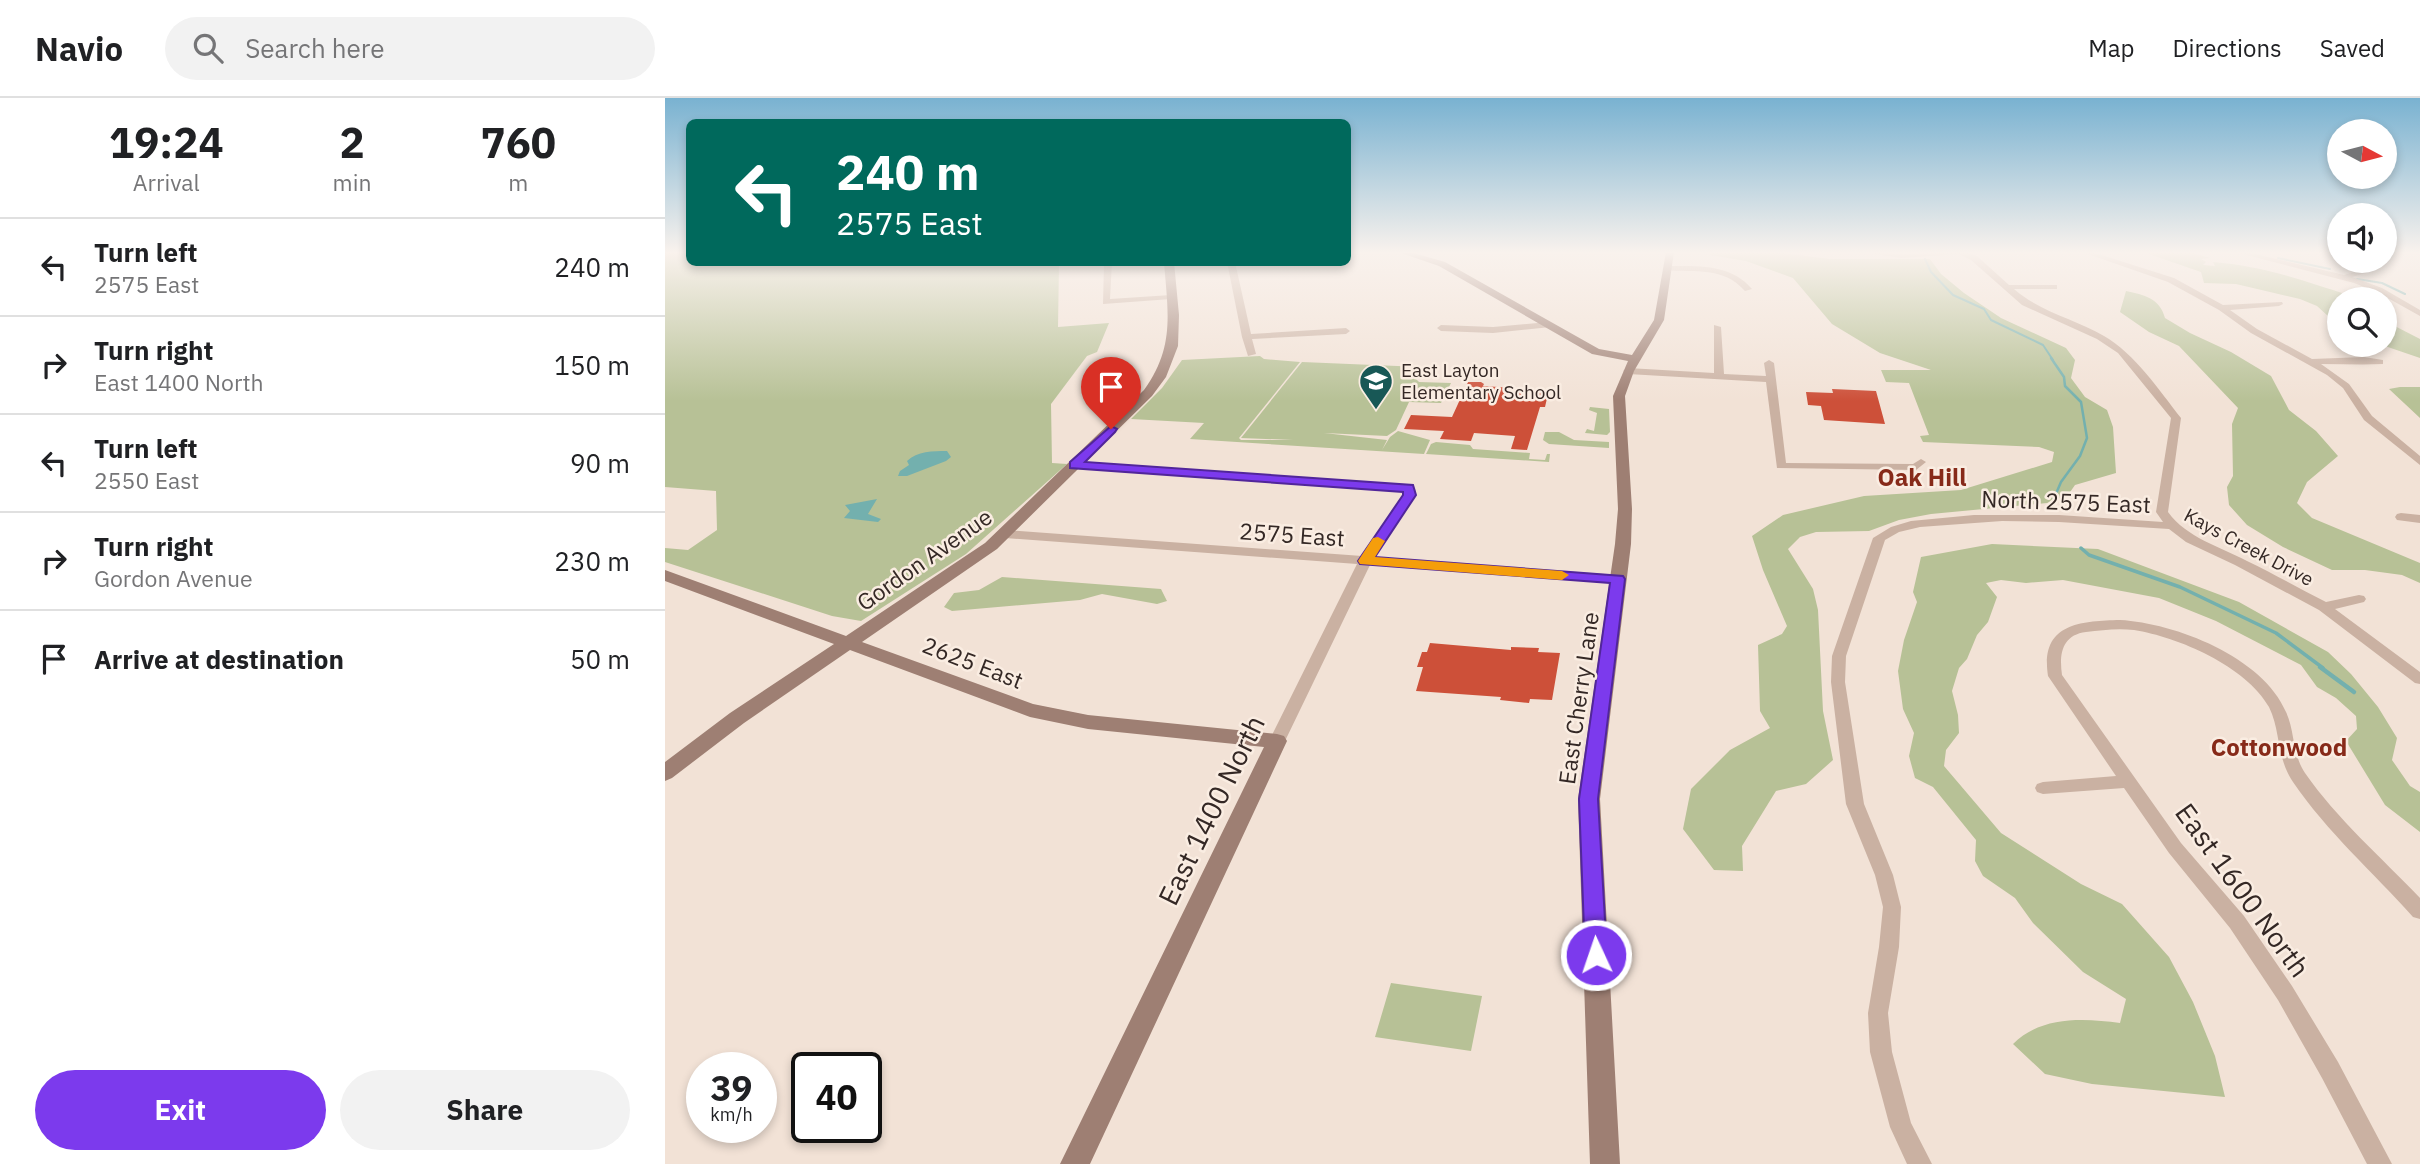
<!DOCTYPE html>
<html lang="en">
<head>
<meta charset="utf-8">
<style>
  :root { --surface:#fff; --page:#f2f2f2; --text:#202124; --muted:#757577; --line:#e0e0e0; --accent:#7c3aed }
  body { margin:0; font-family:"IBM Plex Sans",sans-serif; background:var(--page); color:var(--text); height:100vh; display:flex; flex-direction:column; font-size:26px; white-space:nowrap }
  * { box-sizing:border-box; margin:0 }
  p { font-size:23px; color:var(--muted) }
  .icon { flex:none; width:38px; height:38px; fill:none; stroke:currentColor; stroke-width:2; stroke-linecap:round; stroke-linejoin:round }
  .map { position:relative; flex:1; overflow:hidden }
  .sheet { display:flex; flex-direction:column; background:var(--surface); width:665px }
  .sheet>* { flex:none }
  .banner { position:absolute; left:21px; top:21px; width:665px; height:147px; border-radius:10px; box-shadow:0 4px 10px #0003; background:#00695c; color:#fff; overflow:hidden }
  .needle { width:46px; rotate:97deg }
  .controls { position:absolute; left:1662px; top:21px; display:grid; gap:14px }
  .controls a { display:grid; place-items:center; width:70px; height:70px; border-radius:50%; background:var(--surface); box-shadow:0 4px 10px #0003; font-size:35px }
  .speed { position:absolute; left:21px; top:954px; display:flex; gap:14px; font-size:35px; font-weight:700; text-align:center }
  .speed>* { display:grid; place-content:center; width:91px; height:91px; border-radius:50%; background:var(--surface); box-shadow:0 4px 10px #0003; line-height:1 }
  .speed small { font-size:18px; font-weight:400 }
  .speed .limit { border:4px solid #111; border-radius:10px; background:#fff; color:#111 }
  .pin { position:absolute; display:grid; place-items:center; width:60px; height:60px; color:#fff; margin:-72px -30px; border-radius:50% 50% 50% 0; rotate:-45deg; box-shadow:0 0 7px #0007 }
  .pin .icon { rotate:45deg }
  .me { position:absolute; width:77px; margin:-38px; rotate:357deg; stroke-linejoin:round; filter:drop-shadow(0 0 5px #0008) }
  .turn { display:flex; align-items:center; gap:24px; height:147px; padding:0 35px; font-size:32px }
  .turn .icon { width:91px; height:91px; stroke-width:2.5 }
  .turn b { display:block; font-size:49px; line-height:60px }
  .eta { display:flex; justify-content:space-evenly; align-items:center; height:119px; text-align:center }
  .eta b { font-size:42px; font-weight:800; line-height:49px }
  .button { display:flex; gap:14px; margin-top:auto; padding:14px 35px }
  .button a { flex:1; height:80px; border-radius:42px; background:var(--accent); color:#fff; font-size:28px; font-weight:800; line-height:80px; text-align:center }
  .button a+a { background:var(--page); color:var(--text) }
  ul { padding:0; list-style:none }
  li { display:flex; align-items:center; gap:21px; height:98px; padding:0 35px; border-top:2px solid var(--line) }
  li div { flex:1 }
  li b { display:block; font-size:26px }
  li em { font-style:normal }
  header { display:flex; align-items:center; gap:42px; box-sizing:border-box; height:98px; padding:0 35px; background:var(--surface); border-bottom:2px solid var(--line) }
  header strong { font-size:33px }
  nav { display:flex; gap:38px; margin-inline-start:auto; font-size:24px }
  .search { width:490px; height:63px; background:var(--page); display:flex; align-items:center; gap:18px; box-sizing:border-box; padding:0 24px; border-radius:38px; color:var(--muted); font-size:26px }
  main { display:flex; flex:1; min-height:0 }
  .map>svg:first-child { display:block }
  .green { fill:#b7c196 }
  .water { fill:#73b0ae }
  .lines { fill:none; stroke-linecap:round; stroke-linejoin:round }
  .stream-far3 { stroke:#73b0ae; stroke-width:2 }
  .stream-far2 { stroke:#73b0ae; stroke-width:2.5 }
  .stream-far1 { stroke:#73b0ae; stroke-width:3.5 }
  .stream { stroke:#73b0ae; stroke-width:4.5 }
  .building { fill:#cd5039 }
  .street { fill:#cab1a2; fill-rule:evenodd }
  .secondary { fill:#9e7f73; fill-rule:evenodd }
  .route { fill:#7c3aed; stroke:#51269a; stroke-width:2 }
  .slow { fill:#f59e0b }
  .labels { text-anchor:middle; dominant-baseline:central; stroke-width:5; stroke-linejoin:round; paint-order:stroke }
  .far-poi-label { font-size:19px; fill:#342825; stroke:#faede2; text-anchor:start }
  .far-street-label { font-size:19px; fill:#342825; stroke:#faede2 }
  .street-label { font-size:23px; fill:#342825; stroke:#faede2 }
  .neighbourhood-label { font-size:24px; font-weight:bold; fill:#872a19; stroke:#faede2 }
  .near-street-label { font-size:28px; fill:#342825; stroke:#faede2 }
</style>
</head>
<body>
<header>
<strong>Navio</strong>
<div class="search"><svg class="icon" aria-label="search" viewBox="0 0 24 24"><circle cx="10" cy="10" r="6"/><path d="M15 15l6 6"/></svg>Search here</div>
<nav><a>Map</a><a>Directions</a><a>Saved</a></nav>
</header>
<main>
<section class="sheet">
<div class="eta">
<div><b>19:24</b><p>Arrival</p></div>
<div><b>2</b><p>min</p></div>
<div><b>760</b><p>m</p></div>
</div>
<ul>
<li><svg class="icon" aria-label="left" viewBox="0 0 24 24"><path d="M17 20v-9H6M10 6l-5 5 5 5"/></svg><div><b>Turn left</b><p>2575 East</p></div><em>240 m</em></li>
<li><svg class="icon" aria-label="right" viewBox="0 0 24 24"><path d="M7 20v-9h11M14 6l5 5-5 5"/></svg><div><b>Turn right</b><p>East 1400 North</p></div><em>150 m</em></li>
<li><svg class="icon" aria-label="left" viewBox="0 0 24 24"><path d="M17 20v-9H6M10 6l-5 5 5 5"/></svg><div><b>Turn left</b><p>2550 East</p></div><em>90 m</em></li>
<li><svg class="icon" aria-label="right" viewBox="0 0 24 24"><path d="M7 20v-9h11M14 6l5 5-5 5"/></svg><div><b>Turn right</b><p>Gordon Avenue</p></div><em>230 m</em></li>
<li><svg class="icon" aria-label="arrive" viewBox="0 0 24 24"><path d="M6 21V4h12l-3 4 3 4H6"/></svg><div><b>Arrive at destination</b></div><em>50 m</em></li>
</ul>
<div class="button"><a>Exit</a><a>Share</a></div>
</section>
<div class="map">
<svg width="1755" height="1066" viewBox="0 0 1755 1066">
  <rect width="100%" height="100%" fill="#f2e2d6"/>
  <!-- green -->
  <path class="green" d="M0 154H24V164L394 165 393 229 444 225 432 254 422 258 386 306 387 365 402 366 301 456 196 523 167 518 0 464V450L23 452 52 432 51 393 0 389Z
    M1044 154H1112L1164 161H1265L1276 176 1299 195 1336 220 1401 250 1410 262 1406 280 1420 299 1442 312 1448 329 1451 375 1410 387 1403 397 1382 405 1266 416 1234 422 1204 433 1151 434 1135 439 1123 451 1148 491 1153 512 1158 613 1168 662 1141 686 1111 693 1077 748 1078 773 1049 772 1018 731 1026 691 1065 652 1105 630 1095 613 1093 547 1117 536 1122 528 1098 472 1087 438 1118 417 1199 398 1296 392 1387 364 1389 354 1374 349 1258 344 1255 338 1264 337 1244 285 1221 284 1216 272H1266L1215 255 1167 226 1128 180 1081 163 1045 157Z
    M1478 154H1525L1545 160 1536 161 1541 164 1538 167 1550 168 1548 164C1585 167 1620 176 1655 188 1672 193 1686 199 1703 201H1675V229L1652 208 1635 201 1571 186 1539 185 1536 174Z
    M1461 193C1479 197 1495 200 1500 220L1525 235 1566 254 1606 278 1624 312 1651 333 1673 358 1642 384 1632 405 1647 420 1755 465V485L1737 477 1700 472H1667L1618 449 1582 427 1564 407 1562 389 1568 378 1567 326 1573 310 1514 248 1484 234 1455 214Z
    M1720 223 1755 241V260L1717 247H1720Z
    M595 258 599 261 635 264 574 340 576 342H628L576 340 637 264 756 269 750 280 754 284 786 285 776 305 744 304 731 332 722 338 659 335 722 342 717 352 725 339 733 333 765 342 759 356 525 341 539 325 466 321 497 290 517 262Z
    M1735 289H1755V320L1724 291Z
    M925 309 944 311 945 334 942 337 920 335 922 331 929 333 932 315 924 312Z
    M880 334H894L909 342 944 344V350L884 346 878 342Z
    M771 344 805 347 808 351 865 355 864 361 880 362 882 356H885L884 364 761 356 766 346Z
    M1327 446 1433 451 1574 504 1663 554 1686 576 1713 609 1732 640 1727 662 1745 688 1755 694V734L1720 707 1681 643 1692 631 1691 618 1671 600 1652 589 1636 567 1551 523 1494 500 1398 482 1361 485 1336 482 1321 485 1332 499 1323 524 1312 537 1302 561 1294 570 1287 593 1293 617 1294 635 1281 652 1279 668 1336 735 1416 786 1457 806 1504 859 1528 904 1550 958 1560 999 1427 986 1380 976 1348 946C1376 918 1418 920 1455 925L1461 901 1418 874 1368 825 1350 800 1318 778 1310 763 1311 742 1268 689 1250 680 1244 658 1249 635 1238 611 1233 573 1239 542 1252 504 1248 494 1256 459Z
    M337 479 496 491 502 503 492 506 437 496 415 502 287 513 279 509 289 495 314 492Z
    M726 885 817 898 806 953 710 939Z"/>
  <!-- water -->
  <path class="water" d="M282 353 286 359 281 363 242 378H233L235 373 244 367 242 363C252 353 268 353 282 353Z
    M212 401 203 416 216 421 213 424 179 420 185 413 180 407Z"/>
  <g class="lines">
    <!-- stream-far3 -->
    <path class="stream-far3" d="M1613 160 1665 171
      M1260 161 1266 174 1288 197 1319 211 1326 222 1378 247 1388 262
      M1692 181 1717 185 1740 196"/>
    <!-- stream-far2 -->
    <path class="stream-far2" d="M1386 260 1399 279 1400 288 1416 304 1422 340 1415 358 1396 384 1390 398"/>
    <!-- stream-far1 -->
    <path class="stream-far1" d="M1389 401 1391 396
      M1416 450 1424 457 1515 489 1611 535 1658 570"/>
    <!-- stream -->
    <path class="stream" d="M1655 569 1689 594"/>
  </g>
  <!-- building -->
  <path class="building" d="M803 284H816L819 286 818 288 881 292 880 296H883L880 309H875L862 352 846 351 850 338 809 335 806 343 775 341 779 333 739 331 746 317 787 319Z
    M1167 291 1211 293 1220 326 1159 322 1156 308 1143 307 1141 294 1168 295Z
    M765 545 846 552V549L874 550 873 554 895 555 887 602 865 601 864 605 835 602 836 599 751 593 758 569H752L757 554H762Z"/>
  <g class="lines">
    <!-- street -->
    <path class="street" d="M1198 154 1236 156 1301 154 1312 158 1344 187H1392V191H1349C1375 214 1410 221 1439 238 1470 256 1494 292 1516 320L1503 414C1522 440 1554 448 1582 463 1609 476 1635 491 1661 504L1694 497 1699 498 1701 501 1699 504 1670 511 1755 574V586L1750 585 1654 512 1570 467 1521 444 1504 431 1394 424 1337 423 1255 429 1234 434 1220 442 1181 558 1180 584 1199 706 1228 777 1236 809 1234 849 1223 915 1227 954 1246 1025 1267 1066H1242L1225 1029 1205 954 1203 915 1214 849 1218 809 1210 777 1181 706 1166 584 1167 558 1208 440 1226 429 1246 423 1309 417H1394L1498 424 1491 414 1506 320 1453 255 1432 241 1357 207 1306 162 1294 156 1236 160Z
      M1417 154H1427L1509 180 1558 207 1617 204 1618 206 1614 208 1565 212 1592 231 1647 261 1699 259 1718 262V266C1698 267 1677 266 1656 266L1684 286 1707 318 1755 358V367L1699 322 1678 290 1662 277 1586 235 1554 212 1503 184Z
      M1570 154H1582L1679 177 1707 169V173L1687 179 1717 190 1755 212V218L1712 194 1689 185Z
      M439 164H447L445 201 506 197 510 199 506 201 438 206Z
      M562 164H570L586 236 681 230 685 233 681 236 587 241 591 256 583 258 577 239Z
      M1004 168C1034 168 1066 166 1087 191L1080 193C1058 168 1031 175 1001 172L1000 170Z
      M883 224 886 225V229L828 235 776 233 772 230 776 227 828 229Z
      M1049 227 1056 229 1059 276 1101 278 1099 265 1104 262 1109 265 1121 365 1248 366 1256 361 1261 364 1251 372 1112 370 1101 284 963 276 958 273 963 270 1049 275Z
      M409 364 744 387 750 390 751 397 709 459 953 477 960 481 953 485 705 467 620 643 618 647H606L604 643 692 466 340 440 334 436 340 432 697 458 739 397V393L405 369V365Z
      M1736 415 1755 417V425L1732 422 1730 419 1732 416Z
      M1455 522C1510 525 1598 559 1621 614 1630 633 1627 656 1640 675 1672 721 1716 759 1755 800V821L1748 819C1708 774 1662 734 1628 684 1611 659 1616 633 1604 609 1581 568 1513 539 1469 532 1453 530 1437 532 1421 534 1397 537 1394 556 1397 577L1516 745 1579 818 1627 888 1673 964 1727 1066H1702L1657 980 1613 902 1565 830 1504 755 1459 690 1378 696 1372 694 1370 690 1372 686 1378 684 1451 678 1383 578C1375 526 1414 523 1455 522Z"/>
    <!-- secondary -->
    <path class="secondary" d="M733 154H745L780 164 934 251 967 257 989 222 1001 154H1009L999 222 969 273 960 298 967 411 966 446 935 701 955 1066H925L913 701 950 446 953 411 948 298 963 263 927 256 774 168Z
      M499 164H509L514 217 513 248 501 279 487 298 332 451 197 544 368 606 423 617 612 636 619 638 622 643 425 1066H395L599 649 423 631 365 619 185 552 79 625 7 680 0 683V664L65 615 169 546 0 483V472L181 538 320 445 479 292C510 249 503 215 499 164Z"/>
  </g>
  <!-- sky -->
  <linearGradient id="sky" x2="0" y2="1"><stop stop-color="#79b2d1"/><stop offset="0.51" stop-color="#f9f2ed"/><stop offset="1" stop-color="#f9f2ed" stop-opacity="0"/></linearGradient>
  <rect width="1755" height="303" fill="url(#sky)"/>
  <!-- route -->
  <path class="route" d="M446 328 452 331 450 334 420 364 748 387 751 397 710 459 958 478 960 481 933 701 942 857 939 864 931 867 923 864 920 857 914 701 945 485 695 466 693 463 738 397V394L405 370V364Z"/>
  <!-- slow -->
  <path class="slow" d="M713 439 720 443 710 459 897 473 904 477 897 482 695 466 693 463 708 440Z"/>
  <!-- icons -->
  <defs>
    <g id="school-pin" transform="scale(1.75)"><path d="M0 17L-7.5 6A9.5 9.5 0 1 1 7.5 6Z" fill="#185856" stroke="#faede2"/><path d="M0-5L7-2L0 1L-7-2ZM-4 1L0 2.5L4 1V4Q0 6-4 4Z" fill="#fff"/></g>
  </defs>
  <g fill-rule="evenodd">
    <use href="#school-pin" x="711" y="283"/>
  </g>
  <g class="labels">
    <!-- far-poi labels -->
    <g class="far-poi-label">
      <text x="736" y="272">East Layton<tspan x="736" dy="22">Elementary School</tspan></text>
    </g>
    <!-- far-street labels -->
    <g class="far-street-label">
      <text transform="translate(1584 449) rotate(28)">Kays Creek Drive</text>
    </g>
    <!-- street labels -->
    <g class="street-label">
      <text transform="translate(1401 403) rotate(2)">North 2575 East</text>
      <text transform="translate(627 436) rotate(4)">2575 East</text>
      <text transform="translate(259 461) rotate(-35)">Gordon Avenue</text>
      <text transform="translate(308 564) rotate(21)">2625 East</text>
      <text transform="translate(913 600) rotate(-82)">East Cherry Lane</text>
    </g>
    <!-- neighbourhood labels -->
    <g class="neighbourhood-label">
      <text x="1257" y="379">Oak Hill</text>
      <text x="1614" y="649">Cottonwood</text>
    </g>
    <!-- near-street labels -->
    <g class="near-street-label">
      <text transform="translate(546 712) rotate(-64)">East 1400 North</text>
      <text transform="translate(1578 792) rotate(54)">East 1600 North</text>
    </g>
  </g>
</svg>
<div class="controls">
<a><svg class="needle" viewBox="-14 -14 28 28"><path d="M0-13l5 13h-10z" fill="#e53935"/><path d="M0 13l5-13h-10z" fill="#757577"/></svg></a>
<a><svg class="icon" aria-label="sound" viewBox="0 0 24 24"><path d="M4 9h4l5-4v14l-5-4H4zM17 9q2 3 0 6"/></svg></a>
<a><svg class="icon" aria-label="search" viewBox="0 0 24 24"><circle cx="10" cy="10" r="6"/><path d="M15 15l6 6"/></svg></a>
</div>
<div class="speed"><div>39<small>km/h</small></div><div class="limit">40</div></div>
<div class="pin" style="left:446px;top:331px;background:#d93025"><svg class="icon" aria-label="arrive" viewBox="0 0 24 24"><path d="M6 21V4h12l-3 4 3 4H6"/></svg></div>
<svg class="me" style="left:931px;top:857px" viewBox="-20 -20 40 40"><circle r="17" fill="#7c3aed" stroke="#fff" stroke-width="3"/><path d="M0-11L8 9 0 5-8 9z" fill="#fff"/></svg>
<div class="banner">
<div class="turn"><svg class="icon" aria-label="left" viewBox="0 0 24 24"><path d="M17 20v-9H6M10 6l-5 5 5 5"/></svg><div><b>240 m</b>2575 East</div></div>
</div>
</div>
</main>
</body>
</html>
